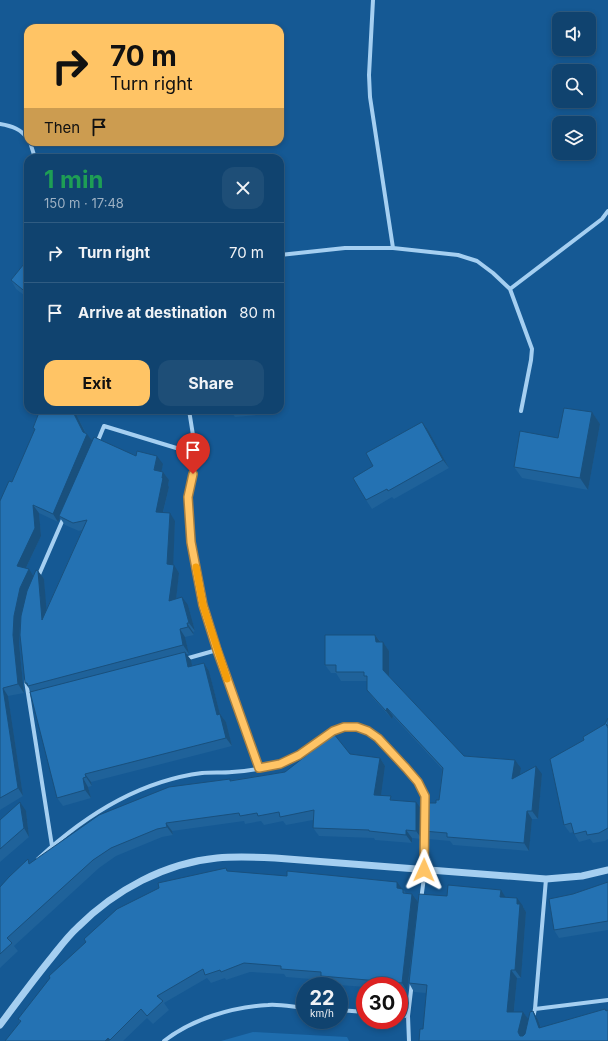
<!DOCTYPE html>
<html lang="en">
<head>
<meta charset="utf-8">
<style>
  :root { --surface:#10436f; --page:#1e4e77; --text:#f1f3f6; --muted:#9cb0c3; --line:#305c82; --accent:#ffc465 }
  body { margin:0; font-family:Inter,sans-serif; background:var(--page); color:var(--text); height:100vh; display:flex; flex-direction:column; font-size:15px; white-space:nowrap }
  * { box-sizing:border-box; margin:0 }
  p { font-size:13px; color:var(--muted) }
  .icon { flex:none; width:22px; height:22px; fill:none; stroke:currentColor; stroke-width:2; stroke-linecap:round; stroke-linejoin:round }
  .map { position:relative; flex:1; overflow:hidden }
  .details { position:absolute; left:24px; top:154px; width:260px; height:260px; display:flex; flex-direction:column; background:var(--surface); border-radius:12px; box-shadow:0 2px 6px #0003,0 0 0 1px var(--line) }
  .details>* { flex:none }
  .guide { position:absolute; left:24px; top:24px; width:260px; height:122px; border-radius:12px; box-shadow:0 2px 6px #0003,0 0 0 1px var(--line); background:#ffc465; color:#111; overflow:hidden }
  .controls { position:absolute; left:552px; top:12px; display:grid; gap:8px }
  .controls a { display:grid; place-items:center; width:44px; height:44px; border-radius:8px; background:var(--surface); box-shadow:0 2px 6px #0003,0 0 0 1px var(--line); font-size:20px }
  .speed { position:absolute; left:296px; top:977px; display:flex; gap:8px; font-size:20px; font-weight:700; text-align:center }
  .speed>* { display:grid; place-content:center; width:52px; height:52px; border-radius:50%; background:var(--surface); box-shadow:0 2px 6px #0003,0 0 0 1px var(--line); line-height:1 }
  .speed small { font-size:10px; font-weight:400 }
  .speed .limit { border:6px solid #d22; background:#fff; color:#111 }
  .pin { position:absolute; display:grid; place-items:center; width:34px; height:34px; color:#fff; margin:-41px -17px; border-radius:50% 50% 50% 0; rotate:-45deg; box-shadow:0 0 4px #0007 }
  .pin .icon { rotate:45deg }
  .me { position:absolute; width:44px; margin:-22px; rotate:1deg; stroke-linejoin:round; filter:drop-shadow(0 0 3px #0008) }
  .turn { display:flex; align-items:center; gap:14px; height:84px; padding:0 20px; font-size:18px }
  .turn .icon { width:52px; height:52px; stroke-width:2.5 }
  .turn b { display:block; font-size:28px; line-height:34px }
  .then { display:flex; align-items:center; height:38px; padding:0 20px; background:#0003; gap:8px; font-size:15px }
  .round { display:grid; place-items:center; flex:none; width:42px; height:42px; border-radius:12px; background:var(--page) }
  .summary { display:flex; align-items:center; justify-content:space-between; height:68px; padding:0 20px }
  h1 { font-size:24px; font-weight:700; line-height:30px; color:#1e9e55 }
  .button { display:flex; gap:8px; margin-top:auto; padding:8px 20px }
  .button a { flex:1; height:46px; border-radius:12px; background:var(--accent); color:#111; font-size:16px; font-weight:700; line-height:46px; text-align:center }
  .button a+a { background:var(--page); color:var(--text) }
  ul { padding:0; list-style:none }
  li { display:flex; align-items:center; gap:12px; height:60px; padding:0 20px; border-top:1px solid var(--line) }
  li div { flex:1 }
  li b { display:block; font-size:15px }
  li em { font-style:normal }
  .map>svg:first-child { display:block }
  .green { fill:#1e6dae }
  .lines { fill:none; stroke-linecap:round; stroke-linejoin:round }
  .minor { stroke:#a5cff1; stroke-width:4 }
  .tertiary { stroke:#a5cff1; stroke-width:7 }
  .wall { fill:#1f629a; fill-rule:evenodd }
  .shaded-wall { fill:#19507d }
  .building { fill:#2472b3; stroke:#19507d }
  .route-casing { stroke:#a67f42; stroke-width:10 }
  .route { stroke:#ffc465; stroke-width:7 }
  .slow { stroke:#f59e0b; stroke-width:7 }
</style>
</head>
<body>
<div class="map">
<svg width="608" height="1041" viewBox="0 0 608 1041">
  <rect width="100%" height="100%" fill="#155994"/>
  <!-- green -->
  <path class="green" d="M253 1032 347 1037 349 1041H221Z"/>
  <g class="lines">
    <!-- minor -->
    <path class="minor" d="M373 0 369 75 370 97 393 248
      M0 124C12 126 21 129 28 139
      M30 142 35 158
      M280 255 345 248H393L458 255 477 261 493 273 510 289 532 349 531 360 521 411
      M510 289 602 219 608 211
      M189 410 196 454
      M97 443 104 426 196 454 188 497 191 542 203 605 217 650 259 768
      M38 577 64 517
      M185 659 217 650
      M26 681 52 846
      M38 859C84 816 139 781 202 773 212 772 222 773 232 772 247 771 265 768 279 764 286 762 293 759 299 755 318 745 332 724 357 727 364 728 373 733 378 738 390 748 421 782 425 796 426 800 426 804 426 808
      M421 900 425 870V831
      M535 1009 608 1000
      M339 1010 365 1012
      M399 1015 408 1016
      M533 1018 535 1009 546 879
      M164 1041C192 1019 232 1007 268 1005 280 1004 293 1007 305 1008
      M409 1041 408 1016 412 982"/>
    <!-- tertiary -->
    <path class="tertiary" d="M0 1025C17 1002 34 979 52 957 60 947 68 936 78 927 115 890 165 863 217 858 237 856 256 857 275 858L546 879 582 876 608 870"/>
  </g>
  <!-- wall -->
  <path class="wall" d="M28 259V298L16 289 11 280Z
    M40 410H73L76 414 86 433 92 441 163 464 161 471 163 472 169 480 168 485 169 487 163 513 175 521 173 565 179 573 176 599 188 605 195 631 193 632 194 635 185 637 189 654H186L191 660 192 666 204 663 209 671 220 714 226 722 232 746 91 782 92 786 88 787 91 798 63 806 57 798 32 692V691H31L25 683 21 619 20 624 19 643 24 693 8 696 23 796 0 810V501L12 482 35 430 33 428ZM39 513 58 522 60 518 65 525 79 531 82 530 46 610 44 579 38 571 33 575 26 568 41 536Z
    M230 410H270V414L235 417Z
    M592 412 600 424 588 490 522 478 514 467 558 438Z
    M422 422 428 430 449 468 394 499 392 497 372 509 366 500 373 466Z
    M375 635 381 642H383L389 651V676L464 756 515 760 521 768 520 775 542 774 538 819H532L529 851 453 845 450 841 428 839 423 831 436 803 439 800 442 769 393 716 392 719 373 698 367 690V681H341L336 673H331L325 665Z
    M608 718V839L605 841 593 843 590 839 579 842 573 832 570 833 564 825 584 740 605 724Z
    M350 754 380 758 385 766 381 796 422 810V839L412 838V843L375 840 374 838 319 836 313 828V820L286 825 283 821 264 825 261 821 245 824 244 821 172 831 173 835 162 837 116 856 99 868 14 946 18 951 0 968V887L31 863 231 780 285 772Z
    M26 811 29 837 0 862V820Z
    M228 871 403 889 406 893 412 894 418 902 407 991 399 990V986H365V987L327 984 324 980 286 977 284 974 250 972 226 980 225 978 211 983 207 978 164 1003 169 1010 153 1024 147 1018 123 1041H5L20 1022 18 1019 86 942 84 939Z
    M608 882V930L559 938 554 930 573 894Z
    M447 896 506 897 523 906V907L526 912 521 978H517L514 1012H523L528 1019 533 1011 538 1020 541 1027 608 1041 423 1029 426 993 414 992 409 983Z"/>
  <!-- shaded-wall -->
  <path class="shaded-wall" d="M72 410H73L76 414 87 436V434L93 442 59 516 60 518 58 522 53 514 83 432Z
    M268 410H270V414Z
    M592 412 600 424 588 490 580 478Z
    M422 422 428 430 449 468 443 460Z
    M157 456 163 464 160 478 154 470Z
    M163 472 169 480 168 485 169 487 161 520 156 512Z
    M33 505 39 513 41 536 23 574 17 566Z
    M170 513 175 521 173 570 174 565 179 573 175 609 169 601 167 564Z
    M29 569 34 577 26 597 20 624 19 643 24 693 18 684 13 635 14 616 20 588Z
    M38 571 44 579 48 628 42 620Z
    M182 597 188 605 195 631 189 623Z
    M187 623 193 632 194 635 188 627Z
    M180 629 185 637 189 654 183 645Z
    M375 635 381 643 376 642Z
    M383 642 389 651V679L383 670Z
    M185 652 191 660 194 675 188 667Z
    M204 663 209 671 220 714 226 722 232 746 226 738 217 715Z
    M3 688 8 696 23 796 18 788Z
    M387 708 393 716 392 719 386 711Z
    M380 758 385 766 380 803 374 795Z
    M515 760 521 768 518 787 512 779Z
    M536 766 542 774 538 819 532 811Z
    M85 774 91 782 92 786 86 777Z
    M83 778 88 787 91 798 85 790Z
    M20 802 26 811 29 837 24 828Z
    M416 802 422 810V839L416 831Z
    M527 811 532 819 529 851 524 843Z
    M166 823 172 831 173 835 167 827Z
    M406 830 412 838V843L406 835Z
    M397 882 403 890 397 888Z
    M501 890 506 898 500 897Z
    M412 894 418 902 407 991 402 983Z
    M517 898 523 906V907L526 912 521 978 515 970Z
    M511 970 517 978 513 1020 507 1012Z
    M533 1011 538 1020 544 1036 539 1028Z
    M523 1012 529 1020 524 1040 520 1036 518 1032Z
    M108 1038 110 1041H105Z"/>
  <!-- building -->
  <path class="building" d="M28 259V294L11 280Z
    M564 408 592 412 580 478 514 467 520 431 558 438Z
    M40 410H72L83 432 87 434 53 514 33 505 35 528 17 566 29 569 20 588 14 616 13 635 18 684 3 688 18 788 0 798V501L9 481 12 482 35 429 33 428Z
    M422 422 443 460 388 491 387 489 366 500 353 478 373 466 366 453Z
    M94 437 136 456 137 451 157 456 154 470 163 472 162 478H163L156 512 170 513 167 564 174 565 169 601 182 597 189 623H187L188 627 180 629 183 645 28 686 27 683H25L20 635 21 616 27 591 36 570 38 571 42 620 87 520 73 523 59 516Z
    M325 635H375L376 642H383V670L464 756 515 760 512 779 536 766 532 811H527L524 843 447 837V833L423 831V803H436V800H439L443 768 387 708 386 711 367 690V676H364V672H336V665H325Z
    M185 652 188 667 204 663 217 715 220 714 226 738 85 774 86 777 83 778 85 790 57 798 30 692Z
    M608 718V726L606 724 608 728V828L599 833 587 835 586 831 574 834 571 823 564 825 550 759 584 740 583 737 605 724Z
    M334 734 350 754 380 758 374 795 391 796 390 800 416 802V831L406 830V835L369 831V830L313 828 314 810 280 817 279 812 258 816 257 813 240 816 239 813 166 823 167 827 157 829 111 848 93 860 7 938 12 943 0 954V887L9 877 28 859 29 864 99 815 169 787 230 779V781L285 772Z
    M20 802 24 828 0 849V820Z
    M226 868 227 871 287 876V871L397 882V888L403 889V893L412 894 402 983 321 976V972L281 969V966L244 963 221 972 220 970 205 975 203 969 157 996 163 1001 147 1016 141 1009 110 1040 108 1038 105 1041H5L21 1021 18 1019 50 978 49 976 86 942 84 939 117 909 159 888 158 883Z
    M608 882V921L554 930 549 899 573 894Z
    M448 885 501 890 500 897 517 898V904H520L515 970H511L507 1012H523L518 1032 520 1036H523L525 1034 530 1012 533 1011 539 1028 605 1009 606 1011 608 1010V1041H419L420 1029H423L427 985 409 983 419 894 447 896Z"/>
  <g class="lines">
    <!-- route casing -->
    <g class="route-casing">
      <path id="route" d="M193 474 188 497 191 542 203 605 217 650 259 768 280 764 299 755 333 731 344 727H357L368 731 378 738 406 768 418 782 425 796 424 870"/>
    </g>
    <!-- route -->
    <use href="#route" class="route"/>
    <!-- slow -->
    <path class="slow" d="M196 567 203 605 227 679"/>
  </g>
</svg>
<div class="controls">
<a><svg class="icon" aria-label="sound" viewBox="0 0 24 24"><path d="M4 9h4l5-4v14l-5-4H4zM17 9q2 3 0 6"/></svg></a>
<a><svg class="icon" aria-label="search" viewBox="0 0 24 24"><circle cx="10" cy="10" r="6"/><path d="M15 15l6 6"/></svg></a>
<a><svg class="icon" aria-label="layers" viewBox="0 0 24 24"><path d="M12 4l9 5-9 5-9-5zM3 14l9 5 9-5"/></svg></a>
</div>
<div class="speed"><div>22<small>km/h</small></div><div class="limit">30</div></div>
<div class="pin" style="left:193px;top:474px;background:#d93025"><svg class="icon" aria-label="arrive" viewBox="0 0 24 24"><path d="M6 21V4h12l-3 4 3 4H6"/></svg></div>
<svg class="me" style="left:424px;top:870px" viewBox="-20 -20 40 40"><path d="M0-17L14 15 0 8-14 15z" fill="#ffc465" stroke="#fff" stroke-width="4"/></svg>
<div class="guide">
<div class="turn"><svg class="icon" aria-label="right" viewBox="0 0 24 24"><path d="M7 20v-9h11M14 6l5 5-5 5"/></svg><div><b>70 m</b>Turn right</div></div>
<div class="then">Then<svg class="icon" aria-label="arrive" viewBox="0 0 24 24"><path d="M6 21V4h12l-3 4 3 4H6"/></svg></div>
</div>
<section class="details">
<div class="summary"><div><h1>1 min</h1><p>150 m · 17:48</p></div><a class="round"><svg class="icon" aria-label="close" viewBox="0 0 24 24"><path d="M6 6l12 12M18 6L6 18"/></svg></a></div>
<ul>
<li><svg class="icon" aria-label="right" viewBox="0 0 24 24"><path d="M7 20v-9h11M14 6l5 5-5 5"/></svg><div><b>Turn right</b></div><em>70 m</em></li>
<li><svg class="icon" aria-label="arrive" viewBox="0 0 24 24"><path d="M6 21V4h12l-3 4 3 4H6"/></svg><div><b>Arrive at destination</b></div><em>80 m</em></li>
</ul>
<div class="button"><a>Exit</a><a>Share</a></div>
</section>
</div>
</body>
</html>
